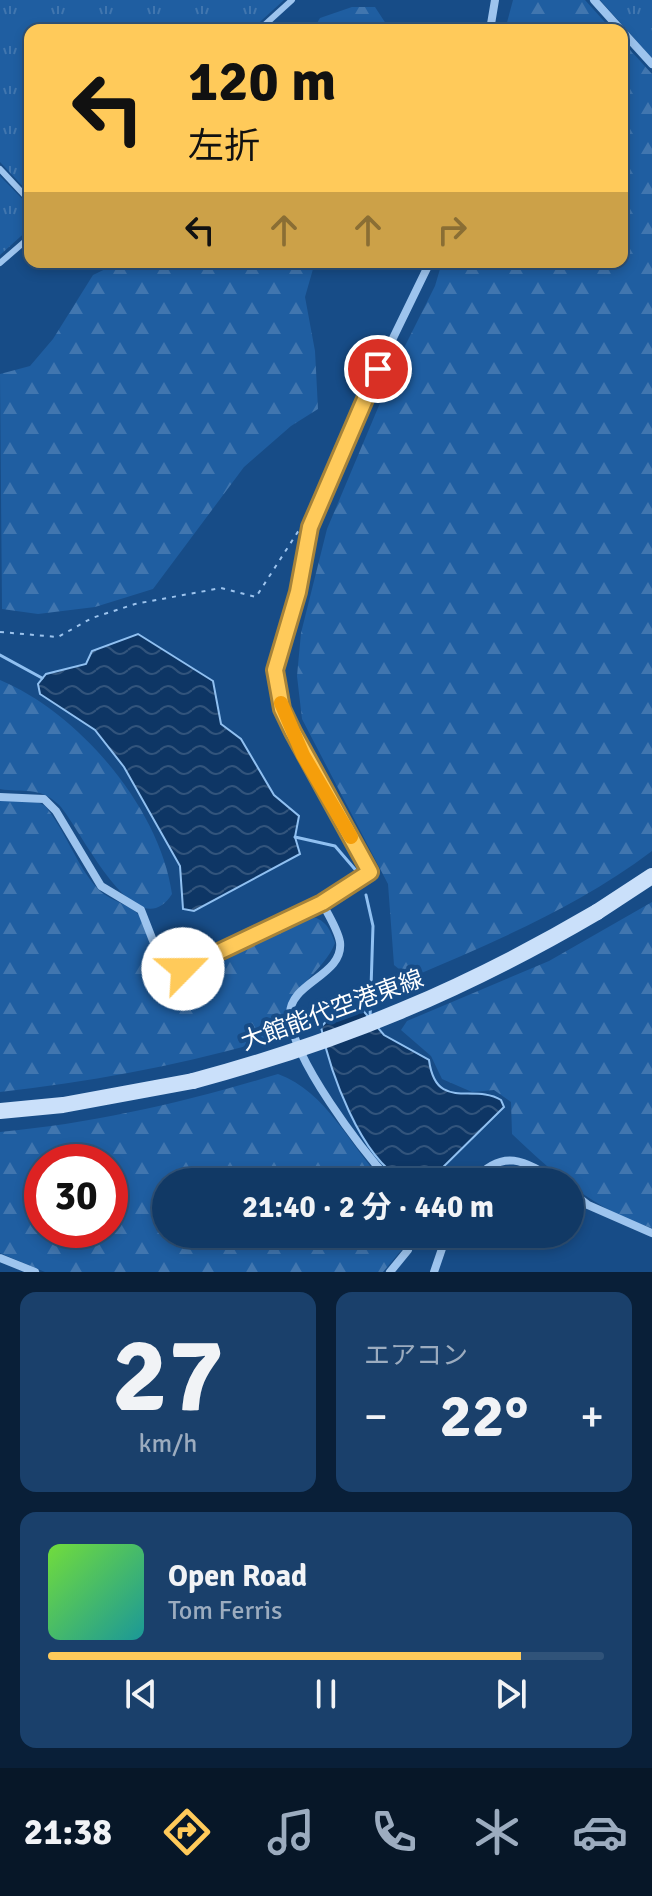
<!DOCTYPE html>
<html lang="ja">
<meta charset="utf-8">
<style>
body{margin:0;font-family:Signika,"Noto Sans JP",sans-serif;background:#1a406b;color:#f1f3f6;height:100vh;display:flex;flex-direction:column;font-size:30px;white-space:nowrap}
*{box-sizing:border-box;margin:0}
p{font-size:26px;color:#9cacbf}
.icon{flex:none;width:44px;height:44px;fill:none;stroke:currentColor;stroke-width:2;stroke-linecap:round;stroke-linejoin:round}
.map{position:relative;height:1272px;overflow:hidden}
.drawer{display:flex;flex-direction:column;gap:20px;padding:20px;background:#091f38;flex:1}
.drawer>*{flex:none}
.guide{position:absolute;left:24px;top:24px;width:604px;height:244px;border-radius:16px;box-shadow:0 4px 12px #0003,0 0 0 2px #305379;background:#ffca5a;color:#111;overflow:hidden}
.speed{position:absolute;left:24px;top:1144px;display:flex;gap:16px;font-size:40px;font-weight:700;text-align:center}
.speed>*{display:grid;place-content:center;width:104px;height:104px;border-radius:50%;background:#113965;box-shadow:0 4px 12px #0003,0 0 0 2px #305379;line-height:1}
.speed .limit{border:12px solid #d22;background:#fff;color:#111}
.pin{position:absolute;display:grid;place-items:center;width:68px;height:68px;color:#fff;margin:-34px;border:4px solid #fff;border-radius:50%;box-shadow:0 2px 8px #0007}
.me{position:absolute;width:88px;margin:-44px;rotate:67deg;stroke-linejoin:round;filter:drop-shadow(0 0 6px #0008)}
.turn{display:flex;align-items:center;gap:28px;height:168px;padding:0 32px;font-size:36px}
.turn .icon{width:104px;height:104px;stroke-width:2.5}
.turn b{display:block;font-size:56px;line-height:68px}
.lanes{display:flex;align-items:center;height:76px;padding:0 32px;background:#0003;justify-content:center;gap:40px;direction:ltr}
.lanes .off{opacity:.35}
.big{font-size:60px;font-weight:700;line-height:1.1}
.drawer .card{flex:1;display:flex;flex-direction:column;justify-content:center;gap:12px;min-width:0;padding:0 28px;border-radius:16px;background:#1a406b}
.drawer .dial{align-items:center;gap:0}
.dial b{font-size:104px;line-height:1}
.song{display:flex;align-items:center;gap:24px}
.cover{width:96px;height:96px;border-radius:12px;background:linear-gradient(135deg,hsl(100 70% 55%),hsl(180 70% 35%))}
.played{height:8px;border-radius:4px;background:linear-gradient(90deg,#ffca5a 85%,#305379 85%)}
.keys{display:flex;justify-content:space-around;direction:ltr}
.heat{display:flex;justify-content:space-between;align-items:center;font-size:44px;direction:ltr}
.drawer .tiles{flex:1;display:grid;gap:20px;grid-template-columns:1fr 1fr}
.card:last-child{grid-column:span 2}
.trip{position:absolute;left:152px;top:1168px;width:432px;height:80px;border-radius:40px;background:#113965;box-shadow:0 4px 12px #0003,0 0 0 2px #305379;font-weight:700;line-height:80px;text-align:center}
.menu{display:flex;height:128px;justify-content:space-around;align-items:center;background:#071728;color:#9cacbf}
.menu .icon{width:56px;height:56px}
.menu .current{color:#ffca5a}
.menu b{font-size:36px;color:#f1f3f6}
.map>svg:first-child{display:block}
</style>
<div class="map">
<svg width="652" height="1272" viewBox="0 0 652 1272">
<defs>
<pattern id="grass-tufts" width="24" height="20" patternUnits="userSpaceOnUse" patternTransform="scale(2)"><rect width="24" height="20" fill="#1f5ea1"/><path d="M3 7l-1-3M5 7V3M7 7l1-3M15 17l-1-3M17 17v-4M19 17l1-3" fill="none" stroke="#4176af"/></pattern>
<pattern id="forest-firs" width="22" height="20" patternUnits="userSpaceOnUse" patternTransform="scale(2)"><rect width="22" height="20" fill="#1f5ea1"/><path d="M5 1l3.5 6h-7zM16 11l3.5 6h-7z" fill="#4176af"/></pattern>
<pattern id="water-waves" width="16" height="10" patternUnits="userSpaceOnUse" patternTransform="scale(2)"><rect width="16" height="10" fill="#0e3665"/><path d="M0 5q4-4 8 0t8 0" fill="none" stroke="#32547c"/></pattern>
</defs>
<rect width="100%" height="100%" fill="#174c87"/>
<path fill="url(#grass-tufts)" d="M0,0H284L251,30H30V194L0,162Z
M600,0H652V58Z
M0,176L30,207V228L0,255Z"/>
<path fill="url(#forest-firs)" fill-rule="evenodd" d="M513,0H585L612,30H505Z
M352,7H375L390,30H313L320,18Z
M622,41L652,74V851C576,908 496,941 410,978L394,965L388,884L302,719L297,676L301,633L327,529L399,358L435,286L442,262H622Z
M120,262H315L305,297L315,351L318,409L291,426L244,467L153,589L95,607L38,614L2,609L0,374L30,366L53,339L93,275Z
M0,680C79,713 160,808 172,894C135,952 78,822 58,804C39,786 23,793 0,789Z
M0,800H34L45,806C66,831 76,865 98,889C110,902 133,904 143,920C160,946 145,966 185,973L309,916C325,919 330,928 335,943C323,975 276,996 288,1029L286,1035C191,1063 98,1081 0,1092Z
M652,902V1228C596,1211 553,1173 512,1134L511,1102L494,1090L472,1092L442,1079L431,1056L401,1030L407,1021L549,961Z
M278,1074C327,1092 349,1145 384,1182H166V1234H407L404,1247L383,1272H45L0,1253V1132C96,1123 186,1102 278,1074ZM42,1162H110V1230H42Z"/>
<path fill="url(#water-waves)" stroke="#90c0f1" stroke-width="2" d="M138,634L213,681L221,724L241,739L274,795L299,816L295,837L300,854L194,911L183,909L180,866L124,767L95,730L40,694L38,684L46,674L86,664L92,651Z
M360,1007L384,1035L429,1060C436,1112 473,1083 501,1100L504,1107L428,1182C420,1182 410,1184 403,1180C360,1157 330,1072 321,1027L333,1014Z"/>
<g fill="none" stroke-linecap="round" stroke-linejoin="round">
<path stroke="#90c0f1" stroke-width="3" d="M0,655L42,678
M295,837L335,846L359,874
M366,895L373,926L370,1019"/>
<path stroke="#9dc4ee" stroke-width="2" stroke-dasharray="4 6" stroke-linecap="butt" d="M0,632L58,637L92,618L135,604L221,588L256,597L299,530"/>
<path stroke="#9dc4ee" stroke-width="6" d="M259,30L292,0
M0,169L30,201
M0,263L30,237"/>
<path stroke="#9dc4ee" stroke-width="8" d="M594,0L621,30
M490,30L495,0
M622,31L652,64
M0,797L44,799L56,811L101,886L141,910L159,956L183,969L322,903L370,872L303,755L282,709L275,670L298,592L310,527L378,369L430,262
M322,903C328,914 338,930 340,942C344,976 289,982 290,1015C291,1058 362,1150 391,1182
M472,1182C503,1147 524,1160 558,1182
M570,1191L588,1205L652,1233
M0,1258L35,1272
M390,1272L408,1250L412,1234
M434,1272L447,1234"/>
<path stroke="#cae0fa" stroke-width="16" d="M597,912L652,876
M0,1111L63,1105L193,1081"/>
<path stroke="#cae0fa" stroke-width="16" d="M193,1081C342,1041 464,990 597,912"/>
</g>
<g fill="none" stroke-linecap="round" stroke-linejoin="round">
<g stroke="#a6833a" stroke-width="20">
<path id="route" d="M183,969L322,903L370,872L293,732L282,709L275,670L298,592L310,527L378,369"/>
</g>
<use href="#route" stroke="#ffca5a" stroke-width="14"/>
<path stroke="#f59e0b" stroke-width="14" d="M281,703L303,755L351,837"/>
</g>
<g text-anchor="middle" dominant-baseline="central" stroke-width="8" stroke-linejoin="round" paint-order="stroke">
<g font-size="24" fill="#fff" stroke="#174c87">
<text transform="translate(332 1010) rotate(-20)">大館能代空港東線</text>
</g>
</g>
</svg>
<div class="speed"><div class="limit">30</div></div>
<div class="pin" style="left:378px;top:369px;background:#d93025"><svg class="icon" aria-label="arrive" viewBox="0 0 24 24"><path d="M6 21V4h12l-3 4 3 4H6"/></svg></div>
<svg class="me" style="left:183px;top:969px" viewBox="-20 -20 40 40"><circle r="19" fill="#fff"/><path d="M0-13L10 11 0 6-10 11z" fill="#ffca5a"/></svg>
<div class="trip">21:40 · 2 分 · 440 m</div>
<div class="guide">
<div class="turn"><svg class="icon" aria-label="left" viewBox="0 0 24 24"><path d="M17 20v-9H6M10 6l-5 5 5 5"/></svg><div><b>120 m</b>左折</div></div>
<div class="lanes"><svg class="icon" aria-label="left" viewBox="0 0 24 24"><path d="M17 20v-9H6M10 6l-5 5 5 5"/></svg><svg class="icon off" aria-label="ahead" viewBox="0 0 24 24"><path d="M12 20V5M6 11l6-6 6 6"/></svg><svg class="icon off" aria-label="ahead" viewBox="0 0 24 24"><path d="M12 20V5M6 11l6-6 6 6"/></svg><svg class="icon off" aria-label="right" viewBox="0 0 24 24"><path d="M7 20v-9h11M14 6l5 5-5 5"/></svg></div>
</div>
</div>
<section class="drawer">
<div class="tiles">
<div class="card dial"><b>27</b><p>km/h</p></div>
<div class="card"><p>エアコン</p>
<div class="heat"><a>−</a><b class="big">22°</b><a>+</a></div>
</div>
<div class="card">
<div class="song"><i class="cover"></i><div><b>Open Road</b><p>Tom Ferris</p></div></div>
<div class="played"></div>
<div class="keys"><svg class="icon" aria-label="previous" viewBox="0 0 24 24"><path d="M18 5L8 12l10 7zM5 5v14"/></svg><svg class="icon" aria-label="pause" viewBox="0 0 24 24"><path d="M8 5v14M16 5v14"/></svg><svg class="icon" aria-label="next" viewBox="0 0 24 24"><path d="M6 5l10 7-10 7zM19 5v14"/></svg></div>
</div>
</div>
</section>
<nav class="menu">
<b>21:38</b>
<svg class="icon current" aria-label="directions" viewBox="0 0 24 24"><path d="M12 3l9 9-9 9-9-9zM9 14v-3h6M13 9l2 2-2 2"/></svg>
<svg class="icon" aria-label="music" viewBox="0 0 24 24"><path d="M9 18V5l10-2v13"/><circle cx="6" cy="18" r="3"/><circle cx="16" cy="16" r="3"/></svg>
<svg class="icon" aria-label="phone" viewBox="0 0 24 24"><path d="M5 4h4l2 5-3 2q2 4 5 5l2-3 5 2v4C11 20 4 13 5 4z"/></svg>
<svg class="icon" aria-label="climate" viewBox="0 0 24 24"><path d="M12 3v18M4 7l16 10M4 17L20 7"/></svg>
<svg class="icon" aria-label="car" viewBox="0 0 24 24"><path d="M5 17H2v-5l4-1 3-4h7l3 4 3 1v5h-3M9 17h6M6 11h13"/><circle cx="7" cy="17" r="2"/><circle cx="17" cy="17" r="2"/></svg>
</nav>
